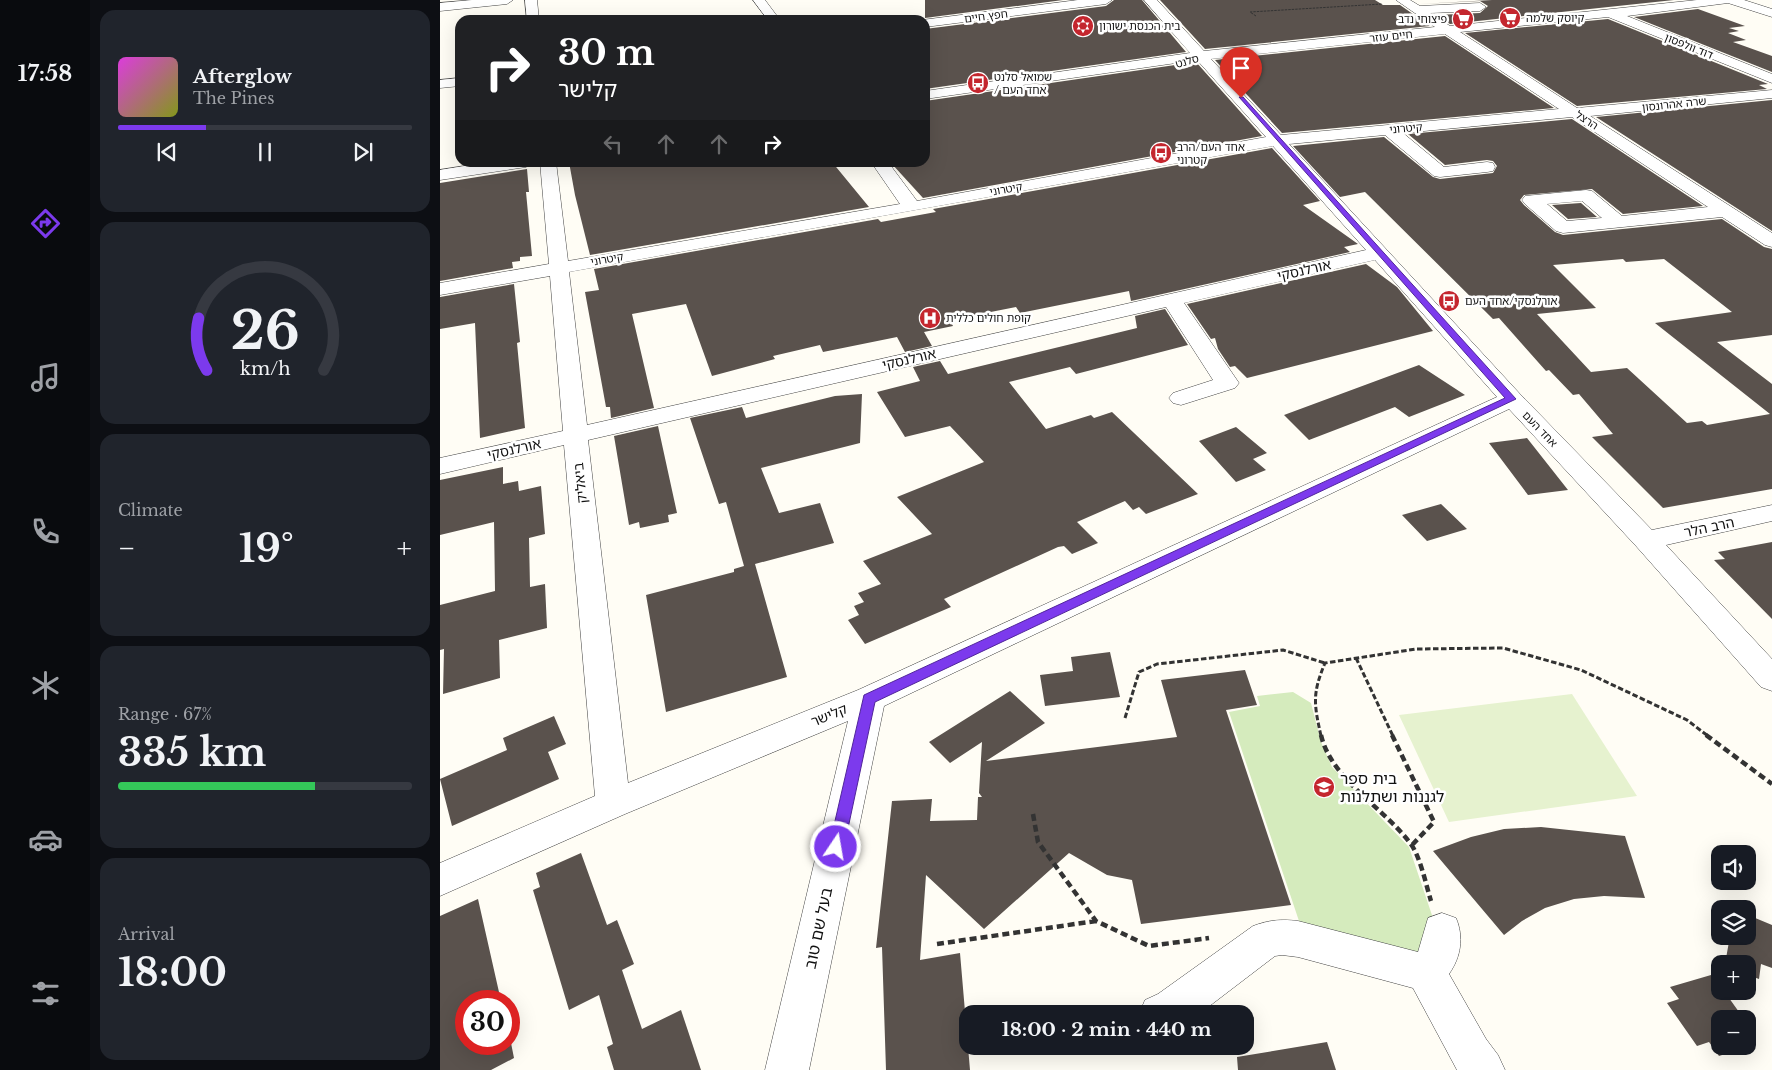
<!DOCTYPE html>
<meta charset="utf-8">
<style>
body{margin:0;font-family:"Libre Baskerville","Noto Sans Hebrew",serif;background:#20242c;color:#f1f3f6;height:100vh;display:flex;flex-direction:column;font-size:19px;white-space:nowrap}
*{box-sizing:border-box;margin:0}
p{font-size:16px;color:#9ea1a6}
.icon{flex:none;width:28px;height:28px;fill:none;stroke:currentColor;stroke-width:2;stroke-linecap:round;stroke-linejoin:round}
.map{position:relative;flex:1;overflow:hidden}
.panel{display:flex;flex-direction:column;gap:10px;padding:10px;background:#0d0f14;width:350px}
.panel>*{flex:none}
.hud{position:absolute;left:15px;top:15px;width:475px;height:152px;border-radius:15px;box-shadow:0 5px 20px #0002;background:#202124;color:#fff;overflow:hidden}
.tools{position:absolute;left:1271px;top:845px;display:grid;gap:10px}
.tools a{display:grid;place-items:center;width:45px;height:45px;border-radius:10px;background:#171b24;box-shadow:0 5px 20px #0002;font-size:25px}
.speed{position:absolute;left:15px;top:990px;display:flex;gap:10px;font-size:25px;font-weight:700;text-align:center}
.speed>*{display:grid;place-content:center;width:65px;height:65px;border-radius:50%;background:#171b24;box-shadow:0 5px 20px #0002;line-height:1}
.speed .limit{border:8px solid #d22;background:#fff;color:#111}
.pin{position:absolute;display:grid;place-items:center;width:42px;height:42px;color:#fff;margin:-51px -21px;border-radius:50% 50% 50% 0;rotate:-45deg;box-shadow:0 0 5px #0007}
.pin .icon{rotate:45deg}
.me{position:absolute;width:55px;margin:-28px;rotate:12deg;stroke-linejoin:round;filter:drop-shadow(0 0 4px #0008)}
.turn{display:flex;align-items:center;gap:18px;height:105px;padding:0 20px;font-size:22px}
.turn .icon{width:65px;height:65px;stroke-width:2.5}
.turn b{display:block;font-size:35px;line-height:42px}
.lanes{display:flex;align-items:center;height:48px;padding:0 20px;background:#0003;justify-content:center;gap:25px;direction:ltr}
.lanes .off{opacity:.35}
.big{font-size:38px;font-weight:700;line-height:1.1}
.panel .tile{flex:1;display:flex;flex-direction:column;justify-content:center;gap:8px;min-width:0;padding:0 18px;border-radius:15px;background:#20242c}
.panel .dial{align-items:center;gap:0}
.dial svg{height:130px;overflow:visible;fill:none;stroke:#363941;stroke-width:7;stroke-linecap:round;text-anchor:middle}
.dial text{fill:#f1f3f6;stroke:none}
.song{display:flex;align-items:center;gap:15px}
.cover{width:60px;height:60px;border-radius:8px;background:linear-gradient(135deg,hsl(300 70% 55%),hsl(70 70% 35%))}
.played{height:5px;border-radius:2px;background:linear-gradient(90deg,#7c3aed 30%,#363941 30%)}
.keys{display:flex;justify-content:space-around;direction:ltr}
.heat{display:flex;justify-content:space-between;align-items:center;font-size:28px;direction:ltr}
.charge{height:8px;border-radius:4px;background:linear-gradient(90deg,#34c759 67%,#363941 0)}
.trip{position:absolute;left:519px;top:1005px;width:295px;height:50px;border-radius:15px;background:#171b24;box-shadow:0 5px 20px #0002;font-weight:700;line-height:50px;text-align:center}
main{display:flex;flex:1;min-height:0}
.tabs{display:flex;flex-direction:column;width:90px;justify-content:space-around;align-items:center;background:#090b0e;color:#9ea1a6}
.tabs .icon{width:35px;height:35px}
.tabs .active{color:#7c3aed}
.tabs b{font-size:22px;color:#f1f3f6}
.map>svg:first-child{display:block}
</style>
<main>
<nav class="tabs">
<b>17:58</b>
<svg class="icon active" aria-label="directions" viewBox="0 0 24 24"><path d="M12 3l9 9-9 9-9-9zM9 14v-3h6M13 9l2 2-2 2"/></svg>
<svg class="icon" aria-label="music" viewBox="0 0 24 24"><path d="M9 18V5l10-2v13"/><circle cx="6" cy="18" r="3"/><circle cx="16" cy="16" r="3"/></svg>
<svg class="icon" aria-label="phone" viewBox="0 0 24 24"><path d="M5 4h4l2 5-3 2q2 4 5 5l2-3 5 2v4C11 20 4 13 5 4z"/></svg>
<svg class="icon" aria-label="climate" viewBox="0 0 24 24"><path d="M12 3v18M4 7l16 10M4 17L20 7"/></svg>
<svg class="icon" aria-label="car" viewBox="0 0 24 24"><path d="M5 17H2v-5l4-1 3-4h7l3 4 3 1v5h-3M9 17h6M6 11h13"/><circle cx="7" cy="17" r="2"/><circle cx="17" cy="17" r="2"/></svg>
<svg class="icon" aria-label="filters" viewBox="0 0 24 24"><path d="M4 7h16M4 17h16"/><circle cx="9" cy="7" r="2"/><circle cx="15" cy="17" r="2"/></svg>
</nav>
<section class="panel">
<div class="tile">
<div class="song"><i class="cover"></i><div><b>Afterglow</b><p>The Pines</p></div></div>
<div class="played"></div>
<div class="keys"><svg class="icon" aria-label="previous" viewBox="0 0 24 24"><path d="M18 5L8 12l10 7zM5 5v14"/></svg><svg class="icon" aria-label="pause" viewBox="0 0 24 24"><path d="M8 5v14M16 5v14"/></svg><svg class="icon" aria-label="next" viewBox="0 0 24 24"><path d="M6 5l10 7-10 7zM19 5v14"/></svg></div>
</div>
<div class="tile dial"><svg viewBox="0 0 100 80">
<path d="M14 69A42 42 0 1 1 86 69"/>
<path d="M14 69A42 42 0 0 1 9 37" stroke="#7c3aed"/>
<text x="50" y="56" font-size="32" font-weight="700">26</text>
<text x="50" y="72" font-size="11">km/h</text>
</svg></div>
<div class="tile"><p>Climate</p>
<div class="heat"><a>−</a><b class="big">19°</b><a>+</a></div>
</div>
<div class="tile"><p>Range · 67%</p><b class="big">335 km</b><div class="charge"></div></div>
<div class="tile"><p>Arrival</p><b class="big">18:00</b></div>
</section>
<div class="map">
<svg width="1332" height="1070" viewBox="0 0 1332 1070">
<rect width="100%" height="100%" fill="#fffdf5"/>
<path fill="#d5ebbd" d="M853,692L871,703L881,742L892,767L969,847L997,930L981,965L862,930L789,712L820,706L817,696Z"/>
<path fill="#e6f2cf" d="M1132,694L1197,796L1009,822L959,715Z"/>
<path fill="#5a524d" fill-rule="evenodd" d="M485,0H623L485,18Z
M674,0H702L746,52L485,89V29L666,6Z
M720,0H935L943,5H960L990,26L765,49Z
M1052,0H1234L1010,24L996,15L1040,13L1048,6L1040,1L980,4Z
M1258,9L1305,26L1289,28L1299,31L1288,33L1306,40L1293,42L1332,56V72L1194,17Z
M1168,19L1328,84L1319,85L1327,89L1137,106L1025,33Z
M1005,36L1114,108L842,133L775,60Z
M756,62L822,136L483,198L452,164L485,162V101Z
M1332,100V231L1156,117Z
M1132,119L1263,206L1183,214L1152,189L1084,195L1080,200L1084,205L1115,232L1123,235L1282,219L1324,247L1332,249V335L1277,342L1332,384V489L1223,508L1152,437L1173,434L1139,394L1133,395L1109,370L1106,371L1059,318L1053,319L925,192L900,197L853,146L944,137L993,177L1000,179L1053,173L1057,166L1053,161L1047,160L1005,165L968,134ZM1183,259L1186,262L1224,259L1292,312L1215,323L1330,414L1267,425L1262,421L1247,423L1187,368L1151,372L1097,314L1156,308L1113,265Z
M832,148L880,201L863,205L918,244L904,247L910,252L691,301L689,291L580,313L576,307L510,320L513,326L484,332L492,346L465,352L457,337L383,352L380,345L333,356L335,359L272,376L246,304L192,314L214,408L171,418L170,407H166L145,292L159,290L154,269L438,219L441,222L496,212L493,209Z
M129,162H392L429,207L150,255L135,195Z
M87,169L89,192H86L92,256L80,257V261L72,262L73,268L0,281V183Z
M1141,203L1157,217L1128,219L1112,205Z
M926,264L957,287L993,331L807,378L795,366L790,367L778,349L775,338L771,339L747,304Z
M74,284L80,342L77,343L85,428L40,438L35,323L0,329V297Z
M725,309L748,345L636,374L630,367L569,382L606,429L651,415L654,418L672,412L758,494L706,514L699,507L693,510L685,501L637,522L658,543L632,554L624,546L618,547L504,599L511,607L425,644L408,620L419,615L414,606L424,602L418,593L441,584L423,561L492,534L457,497L544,462L510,426L465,437L437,392L480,381L473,367L500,361L508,374L697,328L695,316Z
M979,365L1025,395L969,417L955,407L869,440L844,415Z
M422,394L420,443L321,468L339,513L380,503L394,543L315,564L347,677L226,712L206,595L294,572V569L304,566L286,502L279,504L250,418L302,407L306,418L395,396Z
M218,426L237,513L228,515L229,522L200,528L199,522L189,525L174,436Z
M796,427L827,453L813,459L826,470L796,482L759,441Z
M1087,438L1128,490L1088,495L1049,443Z
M63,467V484L78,481L79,491L101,486L105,534L89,538L90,587L105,584L107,628L59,640L60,678L3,694L4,649L0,650V605L55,591L54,522L0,535V480Z
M1001,504L1027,529L987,541L962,515Z
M1332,542V619L1274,560L1285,559L1278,552Z
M670,652L680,697L605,706L600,675L633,671L631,657Z
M805,670L817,705L786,710L851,905L701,924L692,880L667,875L629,853L544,929L486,875L480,960L520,953L530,1070H446L442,947L436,948L452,801L492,799L490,821L537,820L538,797H542L539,793L542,742L510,763L489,742L570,691L605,723L546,761L737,737L721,680Z
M114,716L126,744L108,752L119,779L12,826L0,779L67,750L63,738Z
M1101,827L1185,836L1205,898L1164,896L1134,899L1105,908L1082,921L1064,935L993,851L1031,837L1064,829Z
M141,853L167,925L177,920L194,964L182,970L202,1029L241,1010L261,1070H174L167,1047L173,1044L159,995L129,1010L93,890L100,887L96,873Z
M38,899L61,1001H26V1044H69V1033L74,1058L51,1070H0V916Z
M1308,915L1332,925V968L1321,964L1319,979L1308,975V964H1285L1290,936H1308Z
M1271,975L1280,986V991H1284L1304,1019H1280V1046H1308V1044L1310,1046L1279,1056L1269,1042L1257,1046L1227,1003L1239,999L1230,987Z
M887,1042L896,1070H798L797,1057Z"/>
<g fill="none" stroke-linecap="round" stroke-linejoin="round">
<g stroke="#444" stroke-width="1">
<path id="minor" d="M32,0H73L67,4L0,11V3Z
M85,0H97L99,20H87Z
M313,0H325L340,20H328Z
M638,0H672L666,4L485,27V20H482Z
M704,0H717L764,51L995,27L956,0H970L980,6L1040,3L1046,7L1040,11L990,13L1010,26L1257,0H1304L1332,9V17L1288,3L1187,16L1332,74V83L1168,17L1020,32L1137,108L1332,90V98L1150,116L1332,233V247L1325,245L1282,217L1123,233L1116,231L1085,204L1082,200L1085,196L1146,190L1152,191L1182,216L1268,207L1132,117L963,133L1004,167L1047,162L1053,163L1055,167L1053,171L1047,172L1000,177L994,176L945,135L849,144L1080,394L1212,530L1332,505V521L1226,545L1332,659V691L1321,687L1196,546L1069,409L444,706L369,1070H325L408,721L185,814L0,896V863L155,796L124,445L0,474V458L123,431L110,276L0,295V283L109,264L100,162H116L128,261L460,204L431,162H448L477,201L826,137L757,60L485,99V91L750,53ZM1005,34L1119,109L841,135L771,59ZM833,146L926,250L147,425L129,272ZM1142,201L1162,218L1127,221L1107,204ZM935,260L1057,397L418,690L188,783L148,440L726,307L773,380L733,393L729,398L733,403L741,405L795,388L799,383L744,303Z
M20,78V86L0,88V80Z
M49,162H94L86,167L0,180V170Z
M1002,913L1016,918C1024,937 1021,957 1009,974L1046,1039L1058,1055L1065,1070H1017L973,988L858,957L842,955L835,956L759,1014H699L705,1000L718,994L813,926C829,920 841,919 858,921L978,952L988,918Z"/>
</g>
<path stroke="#333" stroke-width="1" stroke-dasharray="2.5 1" stroke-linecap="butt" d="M816,16L810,12L942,4"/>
<path stroke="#333" stroke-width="3" stroke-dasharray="5.5 2.5" stroke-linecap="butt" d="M916,658L953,736
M685,718L699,672L717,664L843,650L885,663
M881,736C874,704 872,694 885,663L976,649L1063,648L1141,670L1247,720L1268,736"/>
<path stroke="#333" stroke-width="4.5" stroke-dasharray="7 4" stroke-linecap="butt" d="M881,735C891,779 943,807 970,843C980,855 986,885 991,901
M952,735L994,822L972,845
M1266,735L1332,784
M593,814L598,842L656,921L709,946L769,938
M497,944L656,921"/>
<use href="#minor" fill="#fff" fill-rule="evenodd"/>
</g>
<path fill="#7c3aed" stroke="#51269a" d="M799,97H803L1076,399L435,702L404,847L402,852L396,854L391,852L389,847L424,695L1065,398Z"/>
<defs>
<g id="supermarket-disc" transform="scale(1.125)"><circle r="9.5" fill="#c4262e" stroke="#fff"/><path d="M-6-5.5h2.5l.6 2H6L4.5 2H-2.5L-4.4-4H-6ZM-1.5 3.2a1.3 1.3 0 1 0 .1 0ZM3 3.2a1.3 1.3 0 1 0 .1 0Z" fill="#fff"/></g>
<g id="synagogue-disc" transform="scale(1.125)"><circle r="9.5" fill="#c4262e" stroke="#fff"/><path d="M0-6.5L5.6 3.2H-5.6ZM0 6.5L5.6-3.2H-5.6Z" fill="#fff"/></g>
<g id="bus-disc" transform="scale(1.125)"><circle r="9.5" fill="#c4262e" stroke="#fff"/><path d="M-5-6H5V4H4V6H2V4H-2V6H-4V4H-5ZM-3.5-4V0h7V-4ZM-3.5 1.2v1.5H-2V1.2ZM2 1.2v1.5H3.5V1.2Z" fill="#fff"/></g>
<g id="hospital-disc" transform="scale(1.125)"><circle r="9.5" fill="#c4262e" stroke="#fff"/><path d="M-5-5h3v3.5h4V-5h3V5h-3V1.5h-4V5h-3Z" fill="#fff"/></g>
<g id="school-disc" transform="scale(1.125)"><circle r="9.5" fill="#c4262e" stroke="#fff"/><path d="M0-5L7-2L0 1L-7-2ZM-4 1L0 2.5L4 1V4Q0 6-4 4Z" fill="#fff"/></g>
</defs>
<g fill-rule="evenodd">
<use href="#supermarket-disc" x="1070" y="18"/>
<use href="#supermarket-disc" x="1023" y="19"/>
<use href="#synagogue-disc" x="643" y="26"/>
<use href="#bus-disc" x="538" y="83"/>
<use href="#bus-disc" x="721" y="153"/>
<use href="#bus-disc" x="1009" y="301"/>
<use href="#hospital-disc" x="490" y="318"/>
<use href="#school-disc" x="884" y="787"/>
</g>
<g text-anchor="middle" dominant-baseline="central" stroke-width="5" stroke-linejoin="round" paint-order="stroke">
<g font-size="11" fill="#111" stroke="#fff">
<text transform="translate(546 16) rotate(-7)">חפץ חיים</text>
<text transform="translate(951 36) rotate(-6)">חיים עוזר</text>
<text transform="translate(1249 46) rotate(22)">דוד וולפסון</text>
<text transform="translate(747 61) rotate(-16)">סלנט</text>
<text transform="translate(1234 104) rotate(-6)">שרה אהרונסון</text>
<text transform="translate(1147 120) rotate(33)">הרצל</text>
<text transform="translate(966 128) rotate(-5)">קיטרוני</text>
<text transform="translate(566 189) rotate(-10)">קיטרוני</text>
<text transform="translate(167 259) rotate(-10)">קיטרוני</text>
<text transform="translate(1100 429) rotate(46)">אחד העם</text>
</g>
<g font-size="11" fill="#111" stroke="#fff" text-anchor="start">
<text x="1086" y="18">קיוסק שלמה</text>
<text x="1007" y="19" text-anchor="end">פיצוחי נדב</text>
<text x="659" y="26">בית הכנסת ישורון</text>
<text x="554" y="77">שמואל סלנט<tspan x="554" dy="13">/ אחד העם</tspan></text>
<text x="737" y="147">אחד העם/הרב<tspan x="737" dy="13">קטרוני</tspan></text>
<text x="1025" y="301">אורלנסקי/אחד העם</text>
<text x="506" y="318">קופת חולים כללית</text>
</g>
<g font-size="14" fill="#111" stroke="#fff">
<text transform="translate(864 270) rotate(-13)">אורלנסקי</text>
<text transform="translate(469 359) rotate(-13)">אורלנסקי</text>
<text transform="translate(74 449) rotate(-13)">אורלנסקי</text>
<text transform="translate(140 483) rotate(-96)">ביאליק</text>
<text transform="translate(1269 527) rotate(-12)">הרב הלר</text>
<text transform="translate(389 715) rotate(-22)">קלישר</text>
</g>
<g font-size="16" fill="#111" stroke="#fff" text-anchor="start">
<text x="900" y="778">בית ספר<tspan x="900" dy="18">לגננות ושתלנות</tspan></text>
</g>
<g font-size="16" fill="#111" stroke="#fff">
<text transform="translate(378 928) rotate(-78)">בעל שם טוב</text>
</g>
</g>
</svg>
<div class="tools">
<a><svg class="icon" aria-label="sound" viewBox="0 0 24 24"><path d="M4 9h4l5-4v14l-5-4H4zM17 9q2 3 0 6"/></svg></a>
<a><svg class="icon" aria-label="layers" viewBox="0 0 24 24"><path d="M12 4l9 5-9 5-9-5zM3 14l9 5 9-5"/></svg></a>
<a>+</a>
<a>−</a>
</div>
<div class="speed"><div class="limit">30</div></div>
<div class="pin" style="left:801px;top:98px;background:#d93025"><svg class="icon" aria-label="arrive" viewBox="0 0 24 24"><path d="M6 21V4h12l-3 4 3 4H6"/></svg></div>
<svg class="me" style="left:396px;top:847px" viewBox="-20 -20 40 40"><circle r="17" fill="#7c3aed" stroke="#fff" stroke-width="3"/><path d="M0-11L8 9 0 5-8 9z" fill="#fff"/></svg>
<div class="trip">18:00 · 2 min · 440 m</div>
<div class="hud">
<div class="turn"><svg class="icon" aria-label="right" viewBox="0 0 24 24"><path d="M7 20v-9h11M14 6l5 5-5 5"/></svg><div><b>30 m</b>קלישר</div></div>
<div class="lanes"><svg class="icon off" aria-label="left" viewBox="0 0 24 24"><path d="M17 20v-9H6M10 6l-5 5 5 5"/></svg><svg class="icon off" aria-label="ahead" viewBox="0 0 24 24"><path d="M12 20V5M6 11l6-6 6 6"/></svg><svg class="icon off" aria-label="ahead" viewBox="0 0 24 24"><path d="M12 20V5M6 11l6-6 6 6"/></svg><svg class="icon" aria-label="right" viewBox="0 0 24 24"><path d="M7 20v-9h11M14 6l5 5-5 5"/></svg></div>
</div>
</div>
</main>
